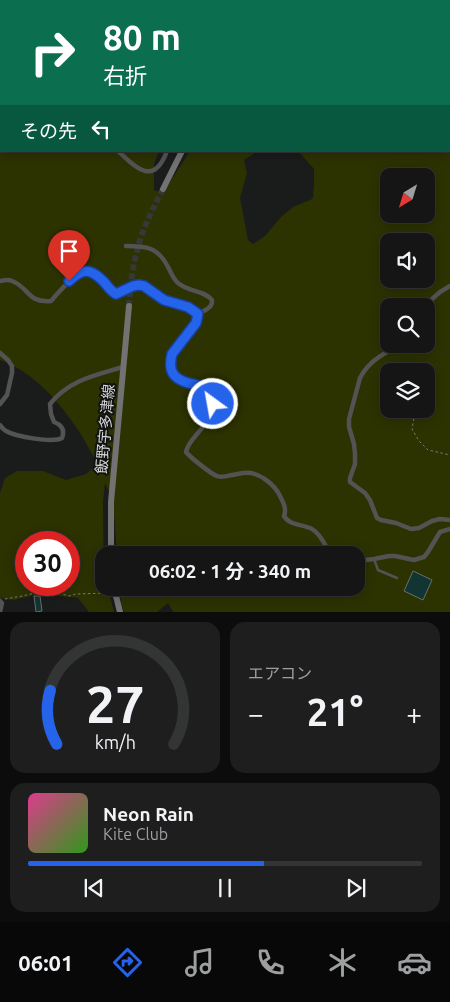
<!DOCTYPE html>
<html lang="ja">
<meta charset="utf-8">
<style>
body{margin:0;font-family:Ubuntu,"Noto Sans JP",sans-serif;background:#1d1e1d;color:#f1f3f6;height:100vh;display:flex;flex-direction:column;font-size:19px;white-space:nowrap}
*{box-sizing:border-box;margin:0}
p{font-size:16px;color:#9d9fa0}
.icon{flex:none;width:28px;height:28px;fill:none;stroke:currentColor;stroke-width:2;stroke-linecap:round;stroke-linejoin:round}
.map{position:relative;height:612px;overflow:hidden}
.panel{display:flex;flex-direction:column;gap:10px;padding:10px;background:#0b0c0b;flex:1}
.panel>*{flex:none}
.hud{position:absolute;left:0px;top:0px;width:450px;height:152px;box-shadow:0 2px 12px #0003,0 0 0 1px #333434;background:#0b6e4f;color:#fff;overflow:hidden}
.needle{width:32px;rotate:218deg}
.fabs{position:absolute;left:380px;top:168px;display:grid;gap:10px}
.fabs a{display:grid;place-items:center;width:55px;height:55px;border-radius:10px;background:#141514;box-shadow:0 2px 12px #0003,0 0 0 1px #333434;font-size:25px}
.speed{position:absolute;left:15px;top:531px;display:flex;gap:10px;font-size:25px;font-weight:700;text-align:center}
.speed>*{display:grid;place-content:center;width:65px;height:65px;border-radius:50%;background:#141514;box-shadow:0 2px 12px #0003,0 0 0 1px #333434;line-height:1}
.speed .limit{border:8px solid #d22;background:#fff;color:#111}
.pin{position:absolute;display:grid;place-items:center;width:42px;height:42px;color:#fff;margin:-51px -21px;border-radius:50% 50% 50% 0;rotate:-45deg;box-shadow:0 0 5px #0007}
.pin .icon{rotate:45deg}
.me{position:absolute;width:55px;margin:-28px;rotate:328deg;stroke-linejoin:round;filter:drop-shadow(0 0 4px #0008)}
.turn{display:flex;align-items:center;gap:18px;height:105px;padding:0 20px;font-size:22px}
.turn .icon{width:65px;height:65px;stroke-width:2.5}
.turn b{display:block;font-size:35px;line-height:42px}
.then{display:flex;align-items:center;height:48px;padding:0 20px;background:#0003;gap:10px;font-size:19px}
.big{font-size:38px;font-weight:700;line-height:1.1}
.panel .widget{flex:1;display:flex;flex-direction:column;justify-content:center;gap:8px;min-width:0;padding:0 18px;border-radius:15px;background:#1d1e1d}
.panel .dial{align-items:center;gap:0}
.dial svg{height:130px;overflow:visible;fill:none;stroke:#333434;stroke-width:7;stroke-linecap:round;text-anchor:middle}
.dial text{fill:#f1f3f6;stroke:none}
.song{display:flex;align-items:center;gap:15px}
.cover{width:60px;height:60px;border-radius:8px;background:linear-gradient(135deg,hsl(330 70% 55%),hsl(110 70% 35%))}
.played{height:5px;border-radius:2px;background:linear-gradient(90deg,#2563eb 60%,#333434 60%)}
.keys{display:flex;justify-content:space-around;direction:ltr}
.heat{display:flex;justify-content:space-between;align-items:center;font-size:28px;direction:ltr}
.panel .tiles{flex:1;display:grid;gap:10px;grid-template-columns:1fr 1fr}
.widget:last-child{grid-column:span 2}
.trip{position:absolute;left:95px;top:546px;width:270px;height:50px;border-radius:15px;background:#141514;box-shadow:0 2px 12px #0003,0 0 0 1px #333434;font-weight:700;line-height:50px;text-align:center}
.menu{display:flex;height:80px;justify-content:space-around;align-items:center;background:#080808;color:#9d9fa0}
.menu .icon{width:35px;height:35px}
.menu .active{color:#2563eb}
.menu b{font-size:22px;color:#f1f3f6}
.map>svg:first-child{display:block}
</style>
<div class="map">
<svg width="450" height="612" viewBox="0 0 450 612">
<rect width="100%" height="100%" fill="#1a1c1b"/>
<path fill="#2c3200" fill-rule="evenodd" d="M395,0H450V612H173L168,603L157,612H124L121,603L120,588H356V555H117L113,500L105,483L103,502L104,588H108L114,612H89L78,598L40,594L14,600L0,598V493L5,478L17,471H43L66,480L86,474L97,464C79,425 42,374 0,360V145H1V151H159L154,164V190L163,193L190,151H258L244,160L247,173L240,198L248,240L253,244L265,236L281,217L293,207L310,200L313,198L314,185V169L298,151H449V1H396ZM389,176H426V214H389ZM389,241H426V279H389ZM389,306H426V344H389ZM389,371H426V409H389ZM26,542H69V585H26Z"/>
<path fill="#113532" stroke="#6a6d6d" d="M413,571L432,580L423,600L404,591Z
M34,596H40L42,611L36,612Z"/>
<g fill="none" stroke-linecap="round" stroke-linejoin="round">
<path stroke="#363837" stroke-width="6" stroke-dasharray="6 3" stroke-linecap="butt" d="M129,306C130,288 132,269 137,251C142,229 153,209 163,189"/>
<path stroke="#797a79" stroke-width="1" stroke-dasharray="2.5 2.5" stroke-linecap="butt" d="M426,396L428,406
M417,409L414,418L412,429L419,441L428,450L450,455
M5,599L22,596L48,590L69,596L76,594L109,593"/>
<path stroke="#525352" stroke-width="2.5" d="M374,559L378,570L397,578"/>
<path stroke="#525352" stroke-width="4.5" d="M122,0V1
M165,0L167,1
M177,1L179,0
M0,125H1
M0,130H1
M118,151C137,169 154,186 167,151
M126,246C146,246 158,247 168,267C171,272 173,279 178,283C190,293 202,289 212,300C213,308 204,311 197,314C197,317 197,320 196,322C188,338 169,346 171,366C171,372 172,376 178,379C185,383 196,386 205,386C207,388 209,389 211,391C217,400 207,421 202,428C196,436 188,442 186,452C190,457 211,474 217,476C222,478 227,476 232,475C238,474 245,472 251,473C262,475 274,485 279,494C283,502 287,508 284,516C290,526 303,524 312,529C321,535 326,546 330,555
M0,281C4,280 9,279 12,281C30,288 27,303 51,301C57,294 63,287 70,281C82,270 89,267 102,280C106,284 109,292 115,293C122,295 132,285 140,285C148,285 156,295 163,299C171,303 180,303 188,307C191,309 195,312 197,314
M426,315L432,299L440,292L450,286
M405,344C387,351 369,360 360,378L349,419V427L354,444L355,454V464L350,478V482L365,493L370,500L377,518L381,520L396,523L411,529L419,528L432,521L440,519L450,520
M0,353L8,360L12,366V373L7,395L0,404
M0,425C2,428 3,429 6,431C16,437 53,443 62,438C65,430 62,425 54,422L51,414L50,404C69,380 96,375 123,367
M356,561L374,559L389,556H395L414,560L424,557L428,552L440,532L450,529
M0,601L2,603L0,612"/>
<path stroke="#717271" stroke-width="6" d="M313,1L314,0
M163,189L182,151
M111,555V502L129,306
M114,588L120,612"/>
</g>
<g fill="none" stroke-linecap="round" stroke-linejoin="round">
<g stroke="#184099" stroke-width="12">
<path id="route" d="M69,281C81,270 88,267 101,279C107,284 109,290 116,294L133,286L139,285L144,286L164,300L188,307L198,314L196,323L172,354C168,370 172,378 188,383C193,384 199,386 205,386C212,392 213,395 213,404"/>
</g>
<use href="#route" stroke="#2563eb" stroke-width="9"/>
</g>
<g text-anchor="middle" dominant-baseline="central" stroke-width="4" stroke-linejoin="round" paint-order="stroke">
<g font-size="15" fill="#d5d6d5" stroke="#111312">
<text transform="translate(105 429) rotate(-85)">飯野宇多津線</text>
</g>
</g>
</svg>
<div class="fabs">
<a><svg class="needle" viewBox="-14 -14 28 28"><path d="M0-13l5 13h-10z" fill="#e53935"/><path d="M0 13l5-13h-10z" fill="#9d9fa0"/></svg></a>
<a><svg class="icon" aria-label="sound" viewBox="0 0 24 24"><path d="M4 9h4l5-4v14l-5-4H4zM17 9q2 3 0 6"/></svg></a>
<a><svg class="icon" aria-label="search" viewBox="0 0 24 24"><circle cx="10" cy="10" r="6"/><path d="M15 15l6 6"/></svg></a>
<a><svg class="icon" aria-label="layers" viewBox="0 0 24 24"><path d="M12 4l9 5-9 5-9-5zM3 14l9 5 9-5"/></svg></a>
</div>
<div class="speed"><div class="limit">30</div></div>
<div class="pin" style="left:69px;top:281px;background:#d93025"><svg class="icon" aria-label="arrive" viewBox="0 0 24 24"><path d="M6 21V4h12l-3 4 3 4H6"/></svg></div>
<svg class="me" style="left:213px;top:404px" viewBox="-20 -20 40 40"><circle r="17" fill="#2563eb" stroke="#fff" stroke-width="3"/><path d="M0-11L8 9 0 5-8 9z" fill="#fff"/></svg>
<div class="trip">06:02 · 1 分 · 340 m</div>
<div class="hud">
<div class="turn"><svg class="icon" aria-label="right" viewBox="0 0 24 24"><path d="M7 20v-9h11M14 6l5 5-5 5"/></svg><div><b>80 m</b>右折</div></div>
<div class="then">その先<svg class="icon" aria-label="left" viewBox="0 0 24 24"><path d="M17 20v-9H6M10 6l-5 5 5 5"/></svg></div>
</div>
</div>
<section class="panel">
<div class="tiles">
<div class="widget dial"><svg viewBox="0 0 100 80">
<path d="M14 69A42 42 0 1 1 86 69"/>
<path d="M14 69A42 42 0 0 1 10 36" stroke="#2563eb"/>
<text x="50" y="56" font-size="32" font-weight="700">27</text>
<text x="50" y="72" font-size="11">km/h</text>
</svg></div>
<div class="widget"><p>エアコン</p>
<div class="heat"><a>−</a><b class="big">21°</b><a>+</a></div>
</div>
<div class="widget">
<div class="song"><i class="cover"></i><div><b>Neon Rain</b><p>Kite Club</p></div></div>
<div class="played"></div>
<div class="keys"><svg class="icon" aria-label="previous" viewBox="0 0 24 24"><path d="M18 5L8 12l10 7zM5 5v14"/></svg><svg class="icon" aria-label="pause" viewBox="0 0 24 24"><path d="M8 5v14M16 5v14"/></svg><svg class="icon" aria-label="next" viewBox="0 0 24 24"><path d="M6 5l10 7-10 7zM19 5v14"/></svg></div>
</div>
</div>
</section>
<nav class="menu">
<b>06:01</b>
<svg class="icon active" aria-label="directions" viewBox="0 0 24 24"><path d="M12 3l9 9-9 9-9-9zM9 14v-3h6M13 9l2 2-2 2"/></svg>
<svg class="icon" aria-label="music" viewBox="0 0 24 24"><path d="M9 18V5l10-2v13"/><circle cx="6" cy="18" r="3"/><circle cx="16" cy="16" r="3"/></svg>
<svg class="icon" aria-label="phone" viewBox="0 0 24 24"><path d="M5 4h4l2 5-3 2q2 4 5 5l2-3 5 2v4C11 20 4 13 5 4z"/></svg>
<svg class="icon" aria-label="climate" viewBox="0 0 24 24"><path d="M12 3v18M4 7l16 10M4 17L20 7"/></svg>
<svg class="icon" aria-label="car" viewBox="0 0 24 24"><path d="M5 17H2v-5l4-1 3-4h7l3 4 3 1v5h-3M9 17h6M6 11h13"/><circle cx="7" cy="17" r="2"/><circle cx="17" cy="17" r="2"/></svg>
</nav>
